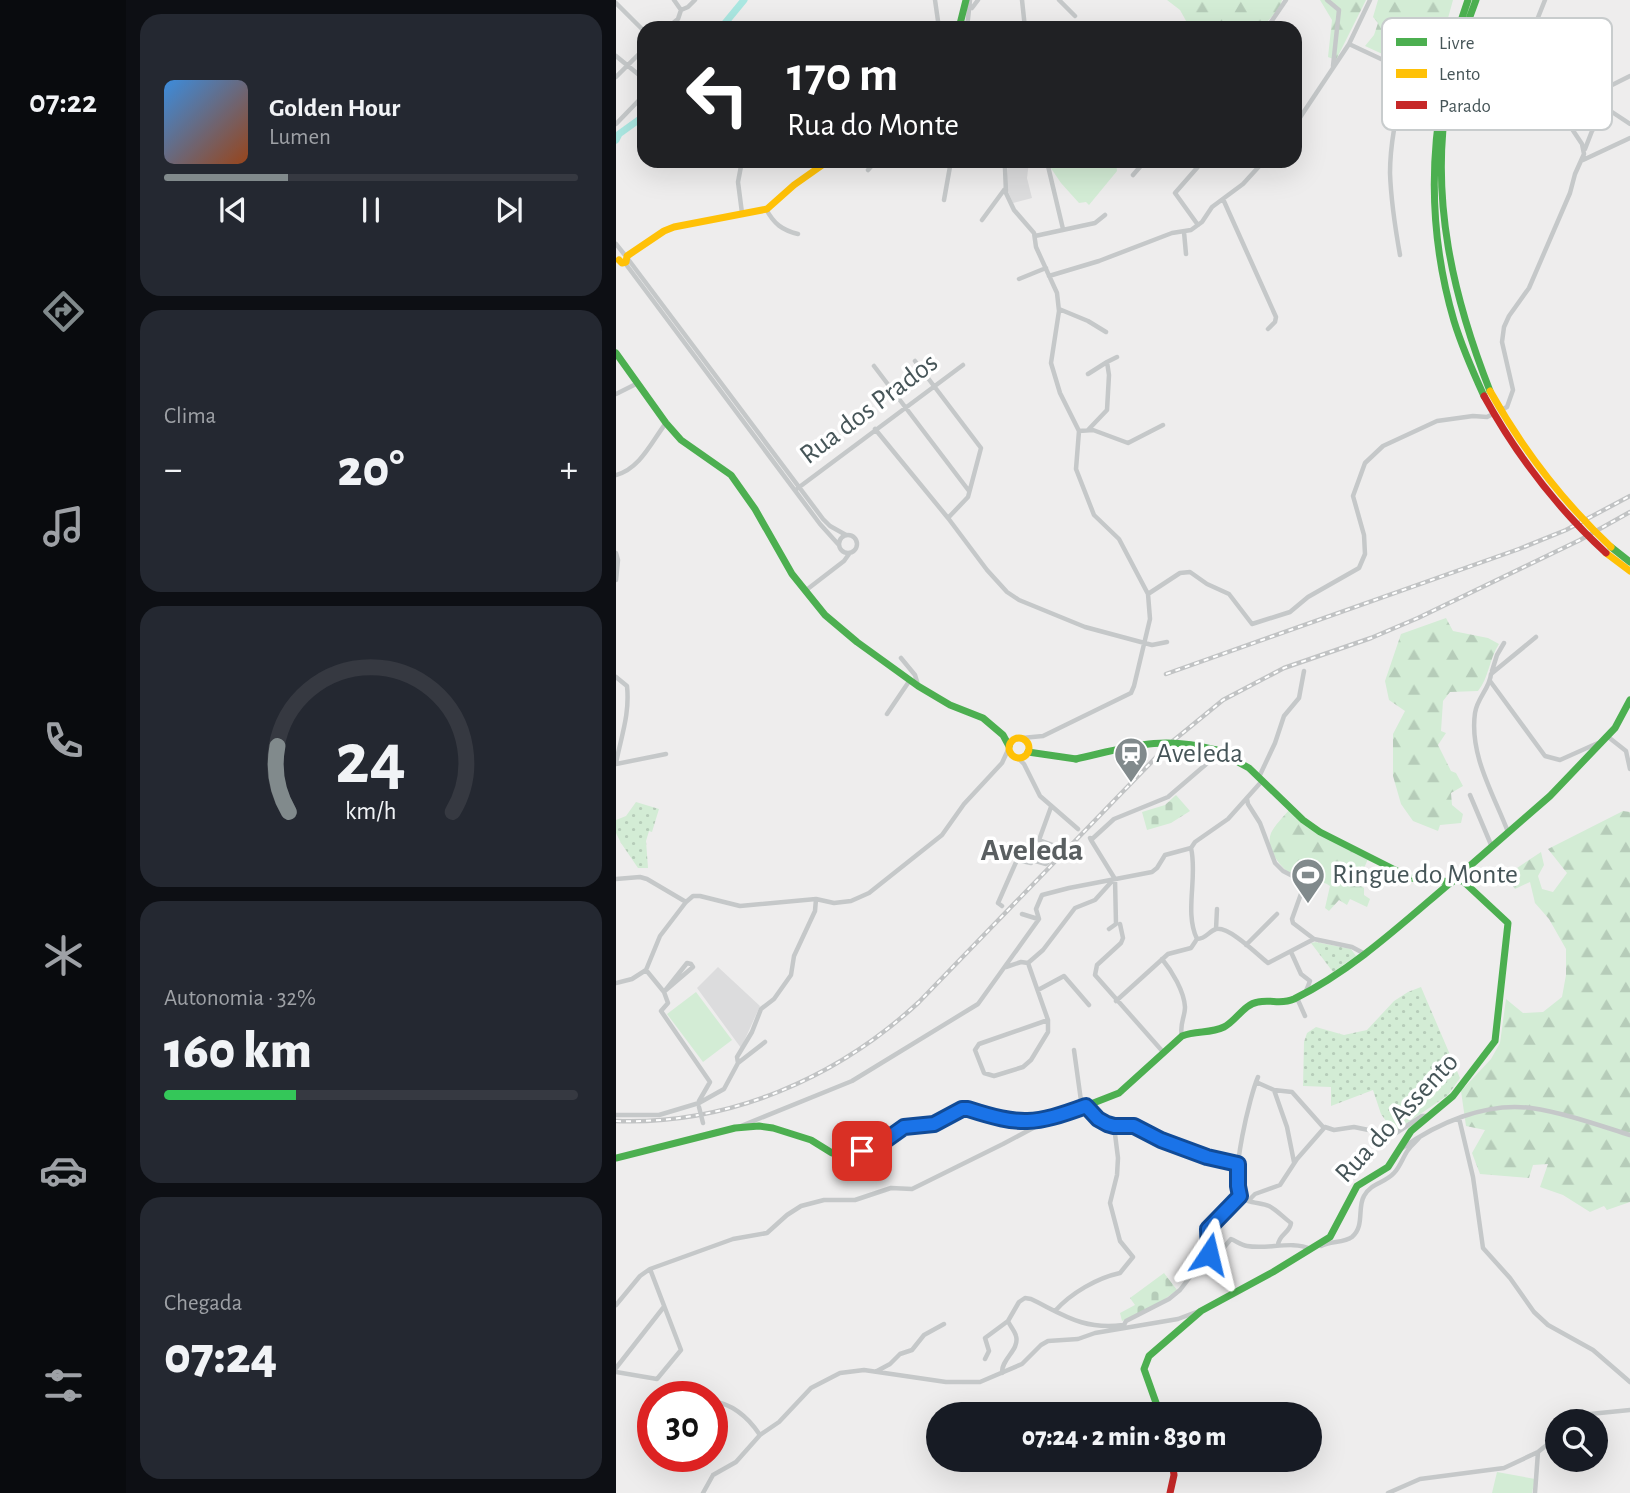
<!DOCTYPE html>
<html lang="pt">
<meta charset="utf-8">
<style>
body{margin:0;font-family:"Alegreya Sans",sans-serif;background:#242831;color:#f1f3f6;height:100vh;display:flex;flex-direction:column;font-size:26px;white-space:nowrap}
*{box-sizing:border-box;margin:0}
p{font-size:23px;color:#9ea1a6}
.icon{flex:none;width:38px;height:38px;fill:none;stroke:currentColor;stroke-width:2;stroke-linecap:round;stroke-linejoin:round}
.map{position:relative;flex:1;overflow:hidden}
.sheet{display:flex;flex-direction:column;gap:14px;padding:14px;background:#0d0f14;width:490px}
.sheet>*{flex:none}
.hud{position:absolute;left:21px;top:21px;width:665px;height:147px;border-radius:21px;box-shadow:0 7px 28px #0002;background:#202124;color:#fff;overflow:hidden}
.controls{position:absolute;left:929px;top:1409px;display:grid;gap:14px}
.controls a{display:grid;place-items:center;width:63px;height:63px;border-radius:50%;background:#171b24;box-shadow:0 7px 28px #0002;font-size:35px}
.speed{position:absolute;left:21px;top:1381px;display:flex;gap:14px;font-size:35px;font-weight:700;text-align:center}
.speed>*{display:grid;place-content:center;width:91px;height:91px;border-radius:50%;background:#171b24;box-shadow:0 7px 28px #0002;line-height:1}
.speed .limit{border:10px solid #d22;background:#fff;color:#111}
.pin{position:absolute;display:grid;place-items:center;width:60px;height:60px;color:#fff;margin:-30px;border-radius:14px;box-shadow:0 4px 10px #0006}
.me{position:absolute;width:77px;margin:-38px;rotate:10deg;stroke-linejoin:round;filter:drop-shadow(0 0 5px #0008)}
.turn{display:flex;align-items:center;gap:24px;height:147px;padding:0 35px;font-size:32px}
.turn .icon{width:91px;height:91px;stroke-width:2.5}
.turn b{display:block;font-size:49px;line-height:60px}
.big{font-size:52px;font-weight:800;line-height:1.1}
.sheet .tile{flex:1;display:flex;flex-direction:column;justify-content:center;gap:10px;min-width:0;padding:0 24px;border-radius:21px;background:#242831}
.sheet .dial{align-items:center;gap:0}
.dial svg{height:182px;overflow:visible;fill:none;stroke:#363941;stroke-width:7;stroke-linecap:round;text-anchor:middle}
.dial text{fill:#f1f3f6;stroke:none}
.song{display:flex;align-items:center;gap:21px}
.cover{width:84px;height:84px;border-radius:10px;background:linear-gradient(135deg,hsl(210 70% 55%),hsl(20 70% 35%))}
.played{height:7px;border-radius:4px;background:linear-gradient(90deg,#818a8c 30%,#363941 30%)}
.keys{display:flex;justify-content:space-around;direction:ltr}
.heat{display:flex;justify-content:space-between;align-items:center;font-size:38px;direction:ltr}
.charge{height:10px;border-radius:5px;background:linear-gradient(90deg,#34c759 32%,#363941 0)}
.trip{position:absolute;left:310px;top:1402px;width:396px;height:70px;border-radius:35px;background:#171b24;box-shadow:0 7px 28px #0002;font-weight:800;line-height:70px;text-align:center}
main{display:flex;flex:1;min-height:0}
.tabs{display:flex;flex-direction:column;width:126px;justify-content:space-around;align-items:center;background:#090b0e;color:#9ea1a6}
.tabs .icon{width:49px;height:49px}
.tabs .selected{color:#818a8c}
.tabs b{font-size:32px;color:#f1f3f6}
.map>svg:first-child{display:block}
</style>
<main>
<nav class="tabs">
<b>07:22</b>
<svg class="icon selected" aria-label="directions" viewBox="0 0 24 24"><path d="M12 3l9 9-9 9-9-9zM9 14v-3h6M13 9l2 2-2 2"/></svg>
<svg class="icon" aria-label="music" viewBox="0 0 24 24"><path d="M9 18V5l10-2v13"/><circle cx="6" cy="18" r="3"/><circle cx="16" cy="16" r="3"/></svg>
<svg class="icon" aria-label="phone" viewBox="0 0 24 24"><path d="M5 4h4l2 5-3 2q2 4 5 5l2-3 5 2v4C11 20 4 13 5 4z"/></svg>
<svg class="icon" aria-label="climate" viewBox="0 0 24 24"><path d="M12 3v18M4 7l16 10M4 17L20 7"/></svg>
<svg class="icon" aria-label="car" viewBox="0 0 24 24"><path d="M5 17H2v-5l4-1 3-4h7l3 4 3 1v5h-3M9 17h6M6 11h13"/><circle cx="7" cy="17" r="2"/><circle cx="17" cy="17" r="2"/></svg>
<svg class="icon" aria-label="filters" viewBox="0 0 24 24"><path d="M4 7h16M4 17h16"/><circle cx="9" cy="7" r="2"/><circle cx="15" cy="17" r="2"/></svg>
</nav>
<section class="sheet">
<div class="tile">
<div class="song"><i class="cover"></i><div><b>Golden Hour</b><p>Lumen</p></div></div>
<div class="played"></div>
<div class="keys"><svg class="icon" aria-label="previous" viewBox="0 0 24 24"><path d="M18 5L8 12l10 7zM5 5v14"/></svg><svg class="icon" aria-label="pause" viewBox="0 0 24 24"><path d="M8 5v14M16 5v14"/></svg><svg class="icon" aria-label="next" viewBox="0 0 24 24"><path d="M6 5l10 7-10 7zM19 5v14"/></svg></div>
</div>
<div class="tile"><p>Clima</p>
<div class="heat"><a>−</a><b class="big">20°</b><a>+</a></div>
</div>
<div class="tile dial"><svg viewBox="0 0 100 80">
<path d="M14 69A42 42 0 1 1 86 69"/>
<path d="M14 69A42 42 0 0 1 9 40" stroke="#818a8c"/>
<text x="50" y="56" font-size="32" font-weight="700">24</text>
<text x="50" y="72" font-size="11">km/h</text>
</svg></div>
<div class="tile"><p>Autonomia · 32%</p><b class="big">160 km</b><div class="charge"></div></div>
<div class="tile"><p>Chegada</p><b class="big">07:24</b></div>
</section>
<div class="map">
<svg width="1014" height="1493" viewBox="0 0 1014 1493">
<defs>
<pattern id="grass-dots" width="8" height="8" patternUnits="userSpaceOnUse" patternTransform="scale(1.75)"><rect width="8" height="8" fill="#d3ecd5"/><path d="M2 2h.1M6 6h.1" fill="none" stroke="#b6ccb9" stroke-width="1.8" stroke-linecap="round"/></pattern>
<pattern id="forest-firs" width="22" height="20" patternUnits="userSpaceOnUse" patternTransform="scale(1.75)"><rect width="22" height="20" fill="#d3ecd5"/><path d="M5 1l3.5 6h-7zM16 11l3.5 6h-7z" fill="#b6ccb9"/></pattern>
<pattern id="cemetery-stones" width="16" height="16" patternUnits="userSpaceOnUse" patternTransform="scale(1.75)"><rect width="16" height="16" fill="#d3ecd5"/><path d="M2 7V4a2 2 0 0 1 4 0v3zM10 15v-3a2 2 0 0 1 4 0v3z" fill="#b6ccb9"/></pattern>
</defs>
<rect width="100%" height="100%" fill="#eeeded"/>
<path fill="#dcdcdd" d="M392,161L413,162L411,178L416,198L397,203L391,189Z
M102,967L144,1006L125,1048L81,988Z"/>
<path fill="url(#grass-dots)" d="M20,802L43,809L36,832L33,831L30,841L32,868H22L5,843L0,833V820L10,816Z
M700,942L735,949L740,956L717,972L695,943Z
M805,987L844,1078L832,1095L778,1132L765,1114L757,1090L715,1106V1087L687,1086L688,1042L691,1033L700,1027L728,1035L751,1030L778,1001L792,992Z"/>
<path fill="url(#forest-firs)" d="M551,0H666L664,7L646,28H574L564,10Z
M704,0H750L720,60L712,57L716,20Z
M762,0H837L818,69L794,59L786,63L749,46L758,35L762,23L757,17Z
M830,618L837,631L872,638L883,644C873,659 873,678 862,691L834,692L827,701L825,731L830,733L822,745L835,771L840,773L847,786L835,793L836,805L847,814L845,823L824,825L822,831L797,821L785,804L777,776V734L789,711L773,700L769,681L785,634Z
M673,810L752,859L741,884L748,888V895L754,899L751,907L734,899L731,905L723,900L713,911L709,908L714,886C704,879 699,882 687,880C670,876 648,851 655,833C659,825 667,817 673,810Z
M1007,811L1014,812V1202L991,1210L988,1206L974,1212L947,1195L924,1187L932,1164L917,1165L913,1178L864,1174L856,1153L869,1130L850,1126L845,1091L875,1059L884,1043L890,999L907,1013L927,1012L946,997L950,975V949L933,919L919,903L914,882L899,889L889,876L925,852L928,865L922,876L926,889L937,892L951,873L932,849Z"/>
<path fill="url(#cemetery-stones)" d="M560,795L574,811L555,823L531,830L526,812L549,805Z
M548,1273L561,1290L538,1307L506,1321L504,1313L519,1305L514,1298Z"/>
<path fill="#d3ecd5" d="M430,161H500L501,171L473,205L470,202L463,203L445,183Z
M80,992L116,1040L87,1062L51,1014Z
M881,1472L919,1479L916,1493H876Z"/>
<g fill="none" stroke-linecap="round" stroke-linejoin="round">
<path stroke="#aae7e1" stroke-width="7" d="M105,28L128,0
M0,140L3,134L28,116"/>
<path stroke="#c5c8c9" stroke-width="4.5" d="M58,0L65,10
M319,0L323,28
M406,0L409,28
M443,0L459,16
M711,0L723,10L717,66
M0,3L28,31
M356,8L362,0
M65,10L72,7L79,0
M51,28L62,19L65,10
M351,28L354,0
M651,28L670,0
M733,44L812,81
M0,56L28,79
M1014,76L994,86L992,92L993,110L1014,124
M0,77L28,49
M846,96L863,104L906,113L910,111L920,55L921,20L929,0
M0,124L28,95
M679,125L733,44L754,0
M969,149L976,131L991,108
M967,160L1014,138
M126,161L122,182L126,213
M386,161L389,168L390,193L398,210L418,233L420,247L441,293L443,311L435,363L444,393L463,431L460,469L478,515L503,539L532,594L534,619L518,686L515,693L427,736L406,738
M412,161L430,162L432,166L447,229
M252,170L260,161
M517,175L529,161
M607,199L660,317L659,322L652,329
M328,200L335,161
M150,209C158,224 166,230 182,234
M366,220L388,190
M582,225L559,193L587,161
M568,232L570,254
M419,236L479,223L489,215
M0,244L8,254
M784,255C779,227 775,201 774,173C774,139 783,104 790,71
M12,259L207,519L214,526L230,535
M9,263L204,524L222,544
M433,276L483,261L556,233L575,230L586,222L596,207L627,184L648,161
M403,279L430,268
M443,309L472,321L490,332
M299,361L365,448L352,497L332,518
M491,362L501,357
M258,366L353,491
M472,374L491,362L493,375L491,410L472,430
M0,394L22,383
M885,410L891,407L897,390L886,342L888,327L893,316L913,288L954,193L959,174L968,154L966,144L942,108L916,78
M259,429L332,518L371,570L391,592L403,600L469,627L536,645L551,642
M463,431L477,430L512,443L547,425
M0,475C24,469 36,441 50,423
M182,488L347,365
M223 544a9 9 0 1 1 18 0a9 9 0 1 1-18 0Z
M0,553L2,560L0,580
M189,591L228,561L233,554
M532,594L564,573L574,572L591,584L613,594L636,624L674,612L692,597L743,568L749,554L748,535L737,496L749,463L767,446L821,421L857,416L871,417L877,414
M285,658L299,675L302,685
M876,671L881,655L888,643
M0,677L11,686C14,714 5,737 0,763
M874,681L929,756L944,760L982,743
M271,714L294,680
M991,736L1010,751L1014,769
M402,758L408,764L424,796L462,829
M0,764L50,754
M643,777L659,743L668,716L683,698L688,671
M854,795L876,847
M631,799L632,804L644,823L659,863L667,871L692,884L686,891L676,919L677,923L698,939
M892,832C878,795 853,755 859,713C861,698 874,688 875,674L920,637
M474,838L475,840L498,819L552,797L595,760L608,754
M475,840L499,879L500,924L493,929
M575,848C582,877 568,912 581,939
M0,879L24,877L31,879L70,902
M386,906L382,903L401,860L415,863L416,860L430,864L445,848L423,840L435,807
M406,914L422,919
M504,924L507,938L505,943L481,965L479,975L548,1053
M600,929L601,909
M581,939C590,939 593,931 600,929C613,926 642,955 652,963L698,939L736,947L749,954
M630,945L661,914
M675,952L685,974L694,981L690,991
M546,959C556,971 568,991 569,1007C569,1017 563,1025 566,1036
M412,963L432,1020V1032L415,1060L407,1067L378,1076L368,1073L359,1050L363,1044L432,1020
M390,967L405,962L412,963L427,950L459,908L479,900L498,879
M30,970L48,992L52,1003L45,1011L94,1082L83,1101
M0,983L16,979L30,970L44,936L70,902L77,896H84L124,906L200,899L218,903L235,901L253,893L326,835L348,804L386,763L392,750
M422,990L448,976L473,1005
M48,992L71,963L75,964L77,967L50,990
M681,998L689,1016
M500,1001L552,954L575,948L581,939
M458,1050L466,1108
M122,1063L149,1042
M642,1077C634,1095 614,1178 624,1194C629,1204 644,1202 653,1206C661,1210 668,1218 675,1223C674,1233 663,1234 662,1245
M640,1082L658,1090L676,1092L708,1128
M658,1090L671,1127L678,1162
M470,1106L482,1119L491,1123L498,1126H518L545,1140L591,1157L622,1164
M0,1115H43L83,1103L108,1089L122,1063L121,1057L136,1032L145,1009L158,999L175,975L178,956L199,911L200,899
M843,1118L857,1177L867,1248L894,1278L918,1312L932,1325L977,1350L1014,1382
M120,1128L236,1081L362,1004L423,919L420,909L426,895L453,888L536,872L541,868L549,855L575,848L579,842L612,819L646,781
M785,1149C821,1123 870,1102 915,1108C949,1113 982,1125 1014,1135
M632,1201L639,1194L664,1185L681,1159L709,1127L718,1130L738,1127L777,1135L806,1116H811
M705,1246C714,1241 728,1243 736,1237C749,1226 741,1208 748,1196C755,1183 769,1183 778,1173C784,1167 787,1157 792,1150C795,1145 800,1142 803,1138
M593,1252L592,1229L624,1196
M0,1305L24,1276L34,1269L117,1239L151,1233L171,1215L185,1206L208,1200H239L275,1188L296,1189L387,1144L419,1127L423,1121
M439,1311C455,1293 481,1278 504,1273L517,1257L504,1241L494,1203L501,1175L502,1158L498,1126
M508,1325L510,1321L553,1299L564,1290L593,1252H604L615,1239C620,1241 625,1245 631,1246C652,1250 675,1240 695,1249
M369,1359L373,1351L369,1338L392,1321
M0,1368L47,1308
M261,1371L274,1364L284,1354L296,1350L308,1335L328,1324
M0,1372L41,1379L65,1350L34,1269
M386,1373C385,1359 404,1350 400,1336C399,1331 394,1326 392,1321L403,1302L409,1298L415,1299C448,1315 467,1330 507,1325
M96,1401C117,1404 132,1417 144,1435
M956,1421L964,1415L1014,1410
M497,1468L516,1465L524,1460
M87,1493L97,1475L120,1462L144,1435L163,1422L195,1388L224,1373L248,1370L330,1382H364L406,1364L425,1345L432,1341L462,1339L479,1333L562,1319L583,1311
M772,1493L804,1479L888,1468L922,1452L942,1436
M919,1493L922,1452"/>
<path stroke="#4caf50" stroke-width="7" d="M852,0C814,106 806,212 838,321C846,347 857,372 868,396
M860,0C848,32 837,64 831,98C814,199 837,297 874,391
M343,28L350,0
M0,353L50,423L65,440L115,475L139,509L176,574L209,615L241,642L302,686L334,705L367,718L387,735L393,746
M995,547L1014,562
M600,750L633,768L687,820L704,832L795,878L836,882
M412,752L460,759
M848,871L934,796L999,728L1014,700
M844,876L849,871L855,875L853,881H846
M0,1158L119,1128L143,1126L157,1128L195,1140L216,1153L232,1154L260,1147L288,1127L318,1124L346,1109L410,1122L439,1118L503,1093L566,1036C580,1030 594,1034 608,1027C620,1021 628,1004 642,1002C655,999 665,1005 678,999C741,968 793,917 846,873
M544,1414L528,1369L533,1356L585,1311L657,1272L714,1237L741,1186L772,1167L795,1131L837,1096L879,1041L892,923L848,882"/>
<path stroke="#ffc107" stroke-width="7" d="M3,260L6,263L10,262L11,256L48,231L58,227L151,209L178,185L212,161
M990,553L1014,571
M393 748a10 10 0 1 1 20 0a10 10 0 1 1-20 0Z"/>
<path stroke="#c62828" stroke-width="7" d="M554,1493L558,1475L556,1460"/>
<g stroke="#c1c3c4" stroke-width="4.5">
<path id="rail" d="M550,674L903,549L950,530L1014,496
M0,1121C113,1125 221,1078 303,1002L552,745L607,700L668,668L755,638L802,618L964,540L1014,512"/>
</g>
<use href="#rail" stroke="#fff" stroke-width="2" stroke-dasharray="5" stroke-linecap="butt"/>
<path stroke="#c5c8c9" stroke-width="4.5" d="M812,81L846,96
M83,1107L87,1123"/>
<path stroke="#4caf50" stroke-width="7" d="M460,759C513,747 545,735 600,750"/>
<path stroke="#ffc107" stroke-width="7" d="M874,391C907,450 946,501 995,547"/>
<path stroke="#c62828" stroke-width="7" d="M868,396C901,456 940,507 990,553"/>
</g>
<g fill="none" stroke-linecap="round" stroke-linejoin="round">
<g stroke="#114b97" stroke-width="18">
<path id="route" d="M246,1151L260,1147L288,1127L318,1124L346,1109H352C405,1126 418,1125 470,1106L482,1119L491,1124L498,1126H518L545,1140L591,1157L622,1164V1186L624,1196L592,1229L593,1254"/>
</g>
<use href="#route" stroke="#1a73e8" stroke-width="12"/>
</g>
<defs>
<g id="station-pin" transform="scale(1.75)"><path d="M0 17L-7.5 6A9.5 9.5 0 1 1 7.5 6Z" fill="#818a8c" stroke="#fff"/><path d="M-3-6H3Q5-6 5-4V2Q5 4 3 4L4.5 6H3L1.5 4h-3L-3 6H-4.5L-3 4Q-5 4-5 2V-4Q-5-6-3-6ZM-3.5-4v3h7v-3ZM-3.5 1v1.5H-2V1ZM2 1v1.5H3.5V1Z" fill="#fff"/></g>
<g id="stadium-pin" transform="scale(1.75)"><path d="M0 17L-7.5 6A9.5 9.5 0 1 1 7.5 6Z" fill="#818a8c" stroke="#fff"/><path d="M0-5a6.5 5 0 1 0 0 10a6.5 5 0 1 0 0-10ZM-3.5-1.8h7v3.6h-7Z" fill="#fff"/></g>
</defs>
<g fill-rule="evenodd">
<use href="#station-pin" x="515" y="754"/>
<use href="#stadium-pin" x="692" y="875"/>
</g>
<g text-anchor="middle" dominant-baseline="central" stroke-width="7" stroke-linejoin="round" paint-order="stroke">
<g font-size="28" fill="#465558" stroke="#fff">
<text transform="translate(253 409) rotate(-37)">Rua dos Prados</text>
<text transform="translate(781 1118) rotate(-47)">Rua do Assento</text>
</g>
<g font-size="28" fill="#465558" stroke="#fff" text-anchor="start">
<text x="540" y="754">Aveleda</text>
<text x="716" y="875">Ringue do Monte</text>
</g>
<g font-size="32" font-weight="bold" fill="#5a5f61" stroke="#fff">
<text x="416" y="850">Aveleda</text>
</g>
</g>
<rect x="766" y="18" width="230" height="112" rx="10" fill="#fff" stroke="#c8cccd" stroke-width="2"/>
<rect x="780" y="38" width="31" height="8" fill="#4caf50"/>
<rect x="780" y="69" width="31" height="9" fill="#ffc107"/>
<rect x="780" y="101" width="31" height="8" fill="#c62828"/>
<g font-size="19" fill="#465558">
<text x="823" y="49">Livre</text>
<text x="823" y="80">Lento</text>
<text x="823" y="112">Parado</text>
</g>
</svg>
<div class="controls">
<a><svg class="icon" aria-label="search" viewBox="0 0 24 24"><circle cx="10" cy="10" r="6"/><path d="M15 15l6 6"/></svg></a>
</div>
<div class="speed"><div class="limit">30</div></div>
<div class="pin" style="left:246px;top:1151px;background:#d93025"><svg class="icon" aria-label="arrive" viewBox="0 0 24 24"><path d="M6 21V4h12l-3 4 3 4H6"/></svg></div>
<svg class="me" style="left:593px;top:1254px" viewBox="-20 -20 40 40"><path d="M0-17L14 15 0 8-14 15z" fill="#1a73e8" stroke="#fff" stroke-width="4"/></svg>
<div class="trip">07:24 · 2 min · 830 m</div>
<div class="hud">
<div class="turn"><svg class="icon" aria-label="left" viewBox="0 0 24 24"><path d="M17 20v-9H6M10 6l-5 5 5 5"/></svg><div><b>170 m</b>Rua do Monte</div></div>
</div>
</div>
</main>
